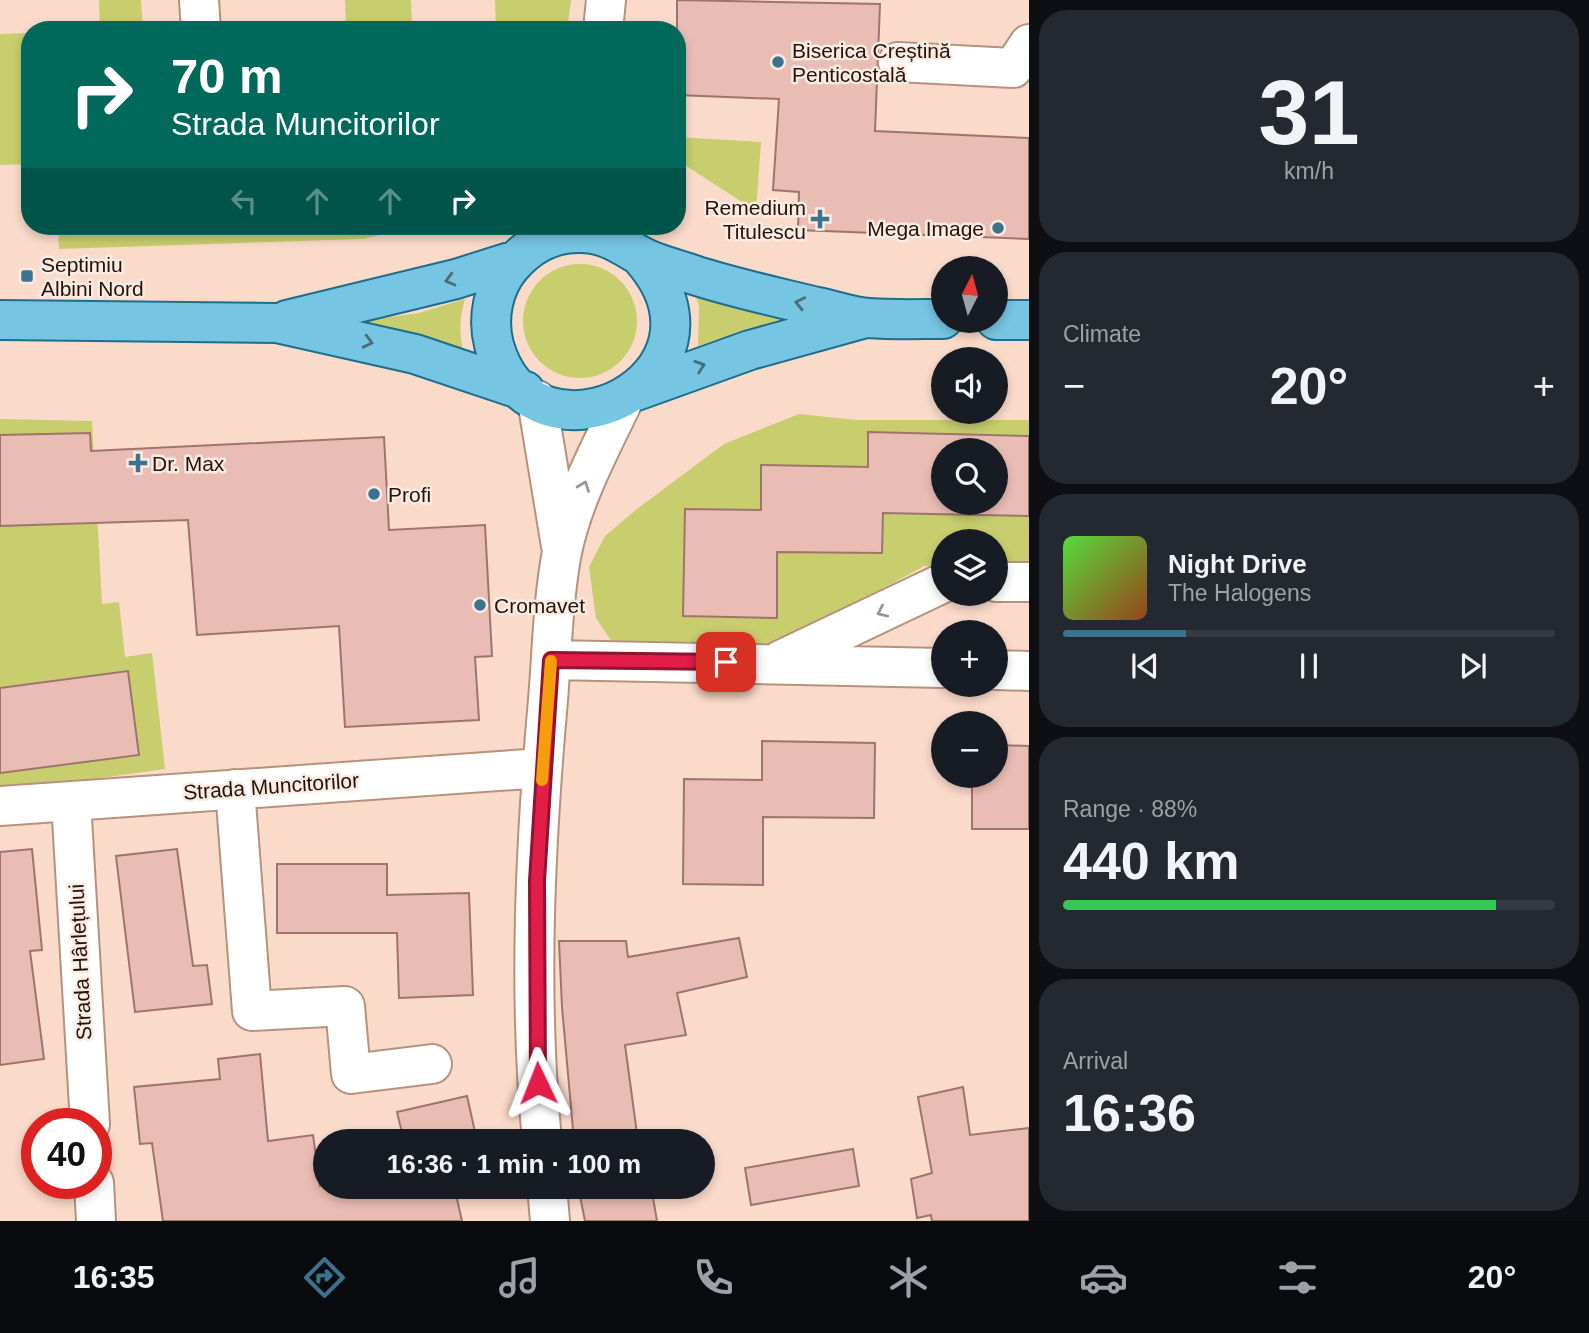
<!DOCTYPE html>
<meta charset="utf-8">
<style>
body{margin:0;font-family:Arial,sans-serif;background:#242831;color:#f1f3f6;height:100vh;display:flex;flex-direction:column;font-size:26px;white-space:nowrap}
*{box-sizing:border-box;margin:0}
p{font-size:23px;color:#9ea1a6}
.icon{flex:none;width:38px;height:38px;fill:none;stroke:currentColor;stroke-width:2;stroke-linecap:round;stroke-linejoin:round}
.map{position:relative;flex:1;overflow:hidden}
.sheet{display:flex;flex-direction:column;gap:10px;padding:10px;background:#0d0f14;width:560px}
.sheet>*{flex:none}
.hud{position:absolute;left:21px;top:21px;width:665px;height:214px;border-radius:28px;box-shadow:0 4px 10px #0003;background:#00695c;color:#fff;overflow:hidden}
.needle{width:46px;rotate:6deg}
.controls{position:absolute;left:931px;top:256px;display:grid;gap:14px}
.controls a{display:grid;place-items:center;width:77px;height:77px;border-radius:50%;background:#171b24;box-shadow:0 4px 10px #0003;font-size:35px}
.speed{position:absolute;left:21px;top:1108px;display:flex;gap:14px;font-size:35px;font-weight:700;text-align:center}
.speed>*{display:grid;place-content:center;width:91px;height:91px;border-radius:50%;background:#171b24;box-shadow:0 4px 10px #0003;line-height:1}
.speed .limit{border:10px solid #d22;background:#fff;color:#111}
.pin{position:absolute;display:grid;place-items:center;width:60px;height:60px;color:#fff;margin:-30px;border-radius:14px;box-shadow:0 4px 10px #0006}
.me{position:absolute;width:77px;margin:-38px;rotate:358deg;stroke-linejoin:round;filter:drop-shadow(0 0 5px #0008)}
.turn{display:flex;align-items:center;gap:24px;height:147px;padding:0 35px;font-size:32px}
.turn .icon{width:91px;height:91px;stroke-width:2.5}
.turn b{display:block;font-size:49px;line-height:60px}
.lanes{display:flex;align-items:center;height:66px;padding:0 35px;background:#0003;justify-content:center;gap:35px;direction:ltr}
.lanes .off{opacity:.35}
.big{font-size:52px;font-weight:800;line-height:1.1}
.sheet .card{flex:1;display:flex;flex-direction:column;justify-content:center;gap:10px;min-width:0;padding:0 24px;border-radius:28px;background:#242831}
.sheet .dial{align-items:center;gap:0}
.dial b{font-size:91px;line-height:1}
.song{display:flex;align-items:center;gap:21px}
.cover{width:84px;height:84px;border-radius:10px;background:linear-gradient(135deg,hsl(110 70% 55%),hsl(20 70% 35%))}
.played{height:7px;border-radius:4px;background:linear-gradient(90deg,#3b728d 25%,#363941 25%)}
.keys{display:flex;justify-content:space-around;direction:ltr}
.heat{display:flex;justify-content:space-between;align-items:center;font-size:38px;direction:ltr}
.charge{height:10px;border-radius:5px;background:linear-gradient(90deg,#34c759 88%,#363941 0)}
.trip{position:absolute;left:313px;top:1129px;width:402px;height:70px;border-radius:35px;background:#171b24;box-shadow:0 4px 10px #0003;font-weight:800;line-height:70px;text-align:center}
.menu{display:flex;height:112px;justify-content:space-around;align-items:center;background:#090b0e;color:#9ea1a6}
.menu .icon{width:49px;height:49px}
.menu .on{color:#3b728d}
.menu b{font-size:32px;color:#f1f3f6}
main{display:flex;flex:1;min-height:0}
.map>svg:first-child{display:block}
</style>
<main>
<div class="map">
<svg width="1029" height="1221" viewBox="0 0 1029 1221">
<rect width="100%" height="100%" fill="#fadac9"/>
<path fill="#c8cd6d" d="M99,0H141L143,30H100Z
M345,0H411L412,30H346Z
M495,0H571L567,30H496Z
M30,33V164L0,165V34Z
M677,137L761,142L756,211L677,160Z
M58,226H417L363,239L59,249Z
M523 321a57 57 0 1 1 114 0a57 57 0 1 1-114 0Z
M695,294L805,317L749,328L698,346L699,306Z
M465,299C459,318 459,336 464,355L326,326L419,313Z
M799,414L856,420H1029V436L868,432V467L762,465L761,510L685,509L683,616L776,617L778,552L882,553L883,513L1029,516V564L996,565V541H943V565L924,566L776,647L612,642L596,618L589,567L605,536L637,509L724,444Z
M0,419L92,421L102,604L119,602L125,657L152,653L165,769L0,792V773L139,755L0,688V526L92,524L90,433L0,435Z"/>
<path fill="#eabdb4" stroke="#9e756d" stroke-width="2" fill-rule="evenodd" d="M677,0L880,4L875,131L1029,138V239L798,230L799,192L773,190L779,99L677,95Z
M868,432L1029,436V516L883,513L882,553L777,552V618L683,616L685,509L761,510V465L868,467ZM943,450H996V502H943Z
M90,433L91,451L384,437L389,530L485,525L492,656L475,657L479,720L345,727L339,626L197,635L188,520L0,526V435Z
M128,671L139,755L0,773V688Z
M762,741L875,743L874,818L763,817V885L683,884L684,779L762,780Z
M996,745L1029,746V829H972V775H996Z
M32,849L42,950L30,951L44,1059L0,1065V852Z
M177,849L193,966L207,965L212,1004L135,1012L116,856Z
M277,864H387V895L469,893L473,995L399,998L397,933H277Z
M739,938L747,977L677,993L686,1035L625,1045L638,1141H574L562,1007L559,941H626L628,957Z
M260,1054L268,1141L313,1135L320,1186H454L462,1221H163L152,1143L140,1144L134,1087L220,1079L218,1059Z
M963,1087L970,1135L1029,1128V1221H932L931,1215L917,1218L911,1179L932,1173L918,1097Z
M467,1096L477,1141H404L397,1112Z
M853,1149L859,1186L751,1205L745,1168Z
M578,1186H651L657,1221H585Z"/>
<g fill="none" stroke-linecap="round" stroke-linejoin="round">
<g stroke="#b6927d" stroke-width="42">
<path id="minor" d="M199,0L201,30
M603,30L606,0
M898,62L1013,68L1029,44
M537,400L561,546
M996,582H1029
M551,660L943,668
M781,660L943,583
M996,670L1029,671
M235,789L252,1011L345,1006L351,1074L432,1064
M71,801L90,1124
M0,806L542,768
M542,1141C528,995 535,846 548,700C552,651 553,599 562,552C573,498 601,447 624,399
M94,1183L96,1221
M547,1186L550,1221"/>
</g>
<g stroke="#1d6e8c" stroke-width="42">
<path id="major" d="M640,256C749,377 532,483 494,345C487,318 493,287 511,266C529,245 553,232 581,233C604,233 620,244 639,255C654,264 677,269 694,275C734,288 776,297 817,307C834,310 852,317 869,318C893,320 919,319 943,319
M0,320L277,323L415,354L525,391
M287,320L456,279L516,260
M996,320H1029
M636,391L750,350L862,319"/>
</g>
<use href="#minor" stroke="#fff" stroke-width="38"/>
<use href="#major" stroke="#76c5e3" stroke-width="38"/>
</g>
<defs><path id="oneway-chevron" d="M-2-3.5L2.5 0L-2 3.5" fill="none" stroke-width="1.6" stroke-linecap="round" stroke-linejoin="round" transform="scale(1.75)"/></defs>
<g stroke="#4c6c78">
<use href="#oneway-chevron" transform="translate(450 280) rotate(165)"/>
<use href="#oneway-chevron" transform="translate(800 303) rotate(-167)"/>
<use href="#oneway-chevron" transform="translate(368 342) rotate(14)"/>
<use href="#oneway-chevron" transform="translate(700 366) rotate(-19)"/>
</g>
<g stroke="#9c9592">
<use href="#oneway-chevron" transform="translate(584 486) rotate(-69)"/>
<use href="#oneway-chevron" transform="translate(882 612) rotate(155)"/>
</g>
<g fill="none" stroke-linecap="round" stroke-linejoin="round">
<g stroke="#92132f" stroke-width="18">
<path id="route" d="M538,1083L537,881L551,660L726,662"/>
</g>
<use href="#route" stroke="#e11d48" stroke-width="12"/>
<path stroke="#f59e0b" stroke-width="12" d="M542,780L551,661"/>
</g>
<g fill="#3b728d" stroke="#fbebe2" stroke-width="2.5">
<circle cx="778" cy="62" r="7"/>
<path d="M816.5 208.5h7v7h7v7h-7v7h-7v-7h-7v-7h7z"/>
<circle cx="998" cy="228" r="7"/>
<rect x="20" y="269" width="14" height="14" rx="3.5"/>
<path d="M134.5 452.5h7v7h7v7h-7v7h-7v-7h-7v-7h7z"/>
<circle cx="374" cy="494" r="7"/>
<circle cx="480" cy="605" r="7"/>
</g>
<g text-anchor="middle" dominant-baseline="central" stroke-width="5" stroke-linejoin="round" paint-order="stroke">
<g font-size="21" fill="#22140c" stroke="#fbebe2" text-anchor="start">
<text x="792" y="50">Biserica Creștină<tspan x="792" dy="24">Penticostală</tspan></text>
<text x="806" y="207" text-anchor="end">Remedium<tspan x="806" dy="24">Titulescu</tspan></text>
<text x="984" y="228" text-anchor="end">Mega Image</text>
<text x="41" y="264">Septimiu<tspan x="41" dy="24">Albini Nord</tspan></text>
<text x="152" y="463">Dr. Max</text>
<text x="388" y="494">Profi</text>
<text x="494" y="605">Cromavet</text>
</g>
<g font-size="21" fill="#22140c" stroke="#fbebe2">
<text transform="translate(271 786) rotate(-4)">Strada Muncitorilor</text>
<text transform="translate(80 962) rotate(-93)">Strada Hârlețului</text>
</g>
</g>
</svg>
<div class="controls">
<a><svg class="needle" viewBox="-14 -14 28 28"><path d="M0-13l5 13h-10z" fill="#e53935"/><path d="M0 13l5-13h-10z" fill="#9ea1a6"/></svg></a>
<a><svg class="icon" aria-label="sound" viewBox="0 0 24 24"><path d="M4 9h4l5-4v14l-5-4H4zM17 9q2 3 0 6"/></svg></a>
<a><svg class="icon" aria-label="search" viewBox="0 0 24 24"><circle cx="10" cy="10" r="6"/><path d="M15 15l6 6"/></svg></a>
<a><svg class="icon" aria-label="layers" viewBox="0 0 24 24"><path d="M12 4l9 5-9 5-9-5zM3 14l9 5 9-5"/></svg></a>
<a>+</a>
<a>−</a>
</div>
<div class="speed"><div class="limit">40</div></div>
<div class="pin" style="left:726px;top:662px;background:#d93025"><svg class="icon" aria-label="arrive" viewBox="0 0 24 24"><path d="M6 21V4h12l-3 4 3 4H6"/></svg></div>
<svg class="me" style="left:538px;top:1083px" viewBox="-20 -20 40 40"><path d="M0-17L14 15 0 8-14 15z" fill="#e11d48" stroke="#fff" stroke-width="4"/></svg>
<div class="trip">16:36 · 1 min · 100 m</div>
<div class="hud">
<div class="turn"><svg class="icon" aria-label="right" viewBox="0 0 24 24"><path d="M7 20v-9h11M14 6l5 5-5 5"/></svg><div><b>70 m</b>Strada Muncitorilor</div></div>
<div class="lanes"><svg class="icon off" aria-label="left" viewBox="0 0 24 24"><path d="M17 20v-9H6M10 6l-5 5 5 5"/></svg><svg class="icon off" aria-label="ahead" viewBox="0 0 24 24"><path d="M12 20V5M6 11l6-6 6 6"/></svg><svg class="icon off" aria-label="ahead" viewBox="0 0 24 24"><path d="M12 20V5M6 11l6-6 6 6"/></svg><svg class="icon" aria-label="right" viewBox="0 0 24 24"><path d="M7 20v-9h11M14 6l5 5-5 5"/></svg></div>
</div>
</div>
<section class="sheet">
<div class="card dial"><b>31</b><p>km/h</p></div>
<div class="card"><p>Climate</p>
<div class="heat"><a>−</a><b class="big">20°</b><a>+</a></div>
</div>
<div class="card">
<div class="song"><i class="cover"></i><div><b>Night Drive</b><p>The Halogens</p></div></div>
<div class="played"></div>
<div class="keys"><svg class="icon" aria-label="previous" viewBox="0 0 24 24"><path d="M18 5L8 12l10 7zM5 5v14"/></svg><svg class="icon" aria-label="pause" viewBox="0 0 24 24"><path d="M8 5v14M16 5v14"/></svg><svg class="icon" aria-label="next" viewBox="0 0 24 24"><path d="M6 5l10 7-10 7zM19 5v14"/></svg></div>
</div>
<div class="card"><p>Range · 88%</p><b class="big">440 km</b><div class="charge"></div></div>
<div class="card"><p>Arrival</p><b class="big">16:36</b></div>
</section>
</main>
<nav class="menu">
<b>16:35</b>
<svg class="icon on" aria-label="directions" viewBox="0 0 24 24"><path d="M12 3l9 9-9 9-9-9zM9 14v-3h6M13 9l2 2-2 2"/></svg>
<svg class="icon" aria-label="music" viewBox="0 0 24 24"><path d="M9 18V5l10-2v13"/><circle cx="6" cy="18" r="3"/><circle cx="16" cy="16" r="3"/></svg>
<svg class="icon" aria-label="phone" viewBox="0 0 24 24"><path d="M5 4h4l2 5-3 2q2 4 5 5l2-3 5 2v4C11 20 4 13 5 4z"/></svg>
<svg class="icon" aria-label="climate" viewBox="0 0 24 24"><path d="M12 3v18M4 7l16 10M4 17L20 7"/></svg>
<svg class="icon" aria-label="car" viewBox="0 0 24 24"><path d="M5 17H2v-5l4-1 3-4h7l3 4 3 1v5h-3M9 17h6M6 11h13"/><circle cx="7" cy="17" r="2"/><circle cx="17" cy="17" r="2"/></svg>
<svg class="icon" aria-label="filters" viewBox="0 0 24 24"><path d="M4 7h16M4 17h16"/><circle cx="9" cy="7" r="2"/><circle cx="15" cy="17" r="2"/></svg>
<b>20°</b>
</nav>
